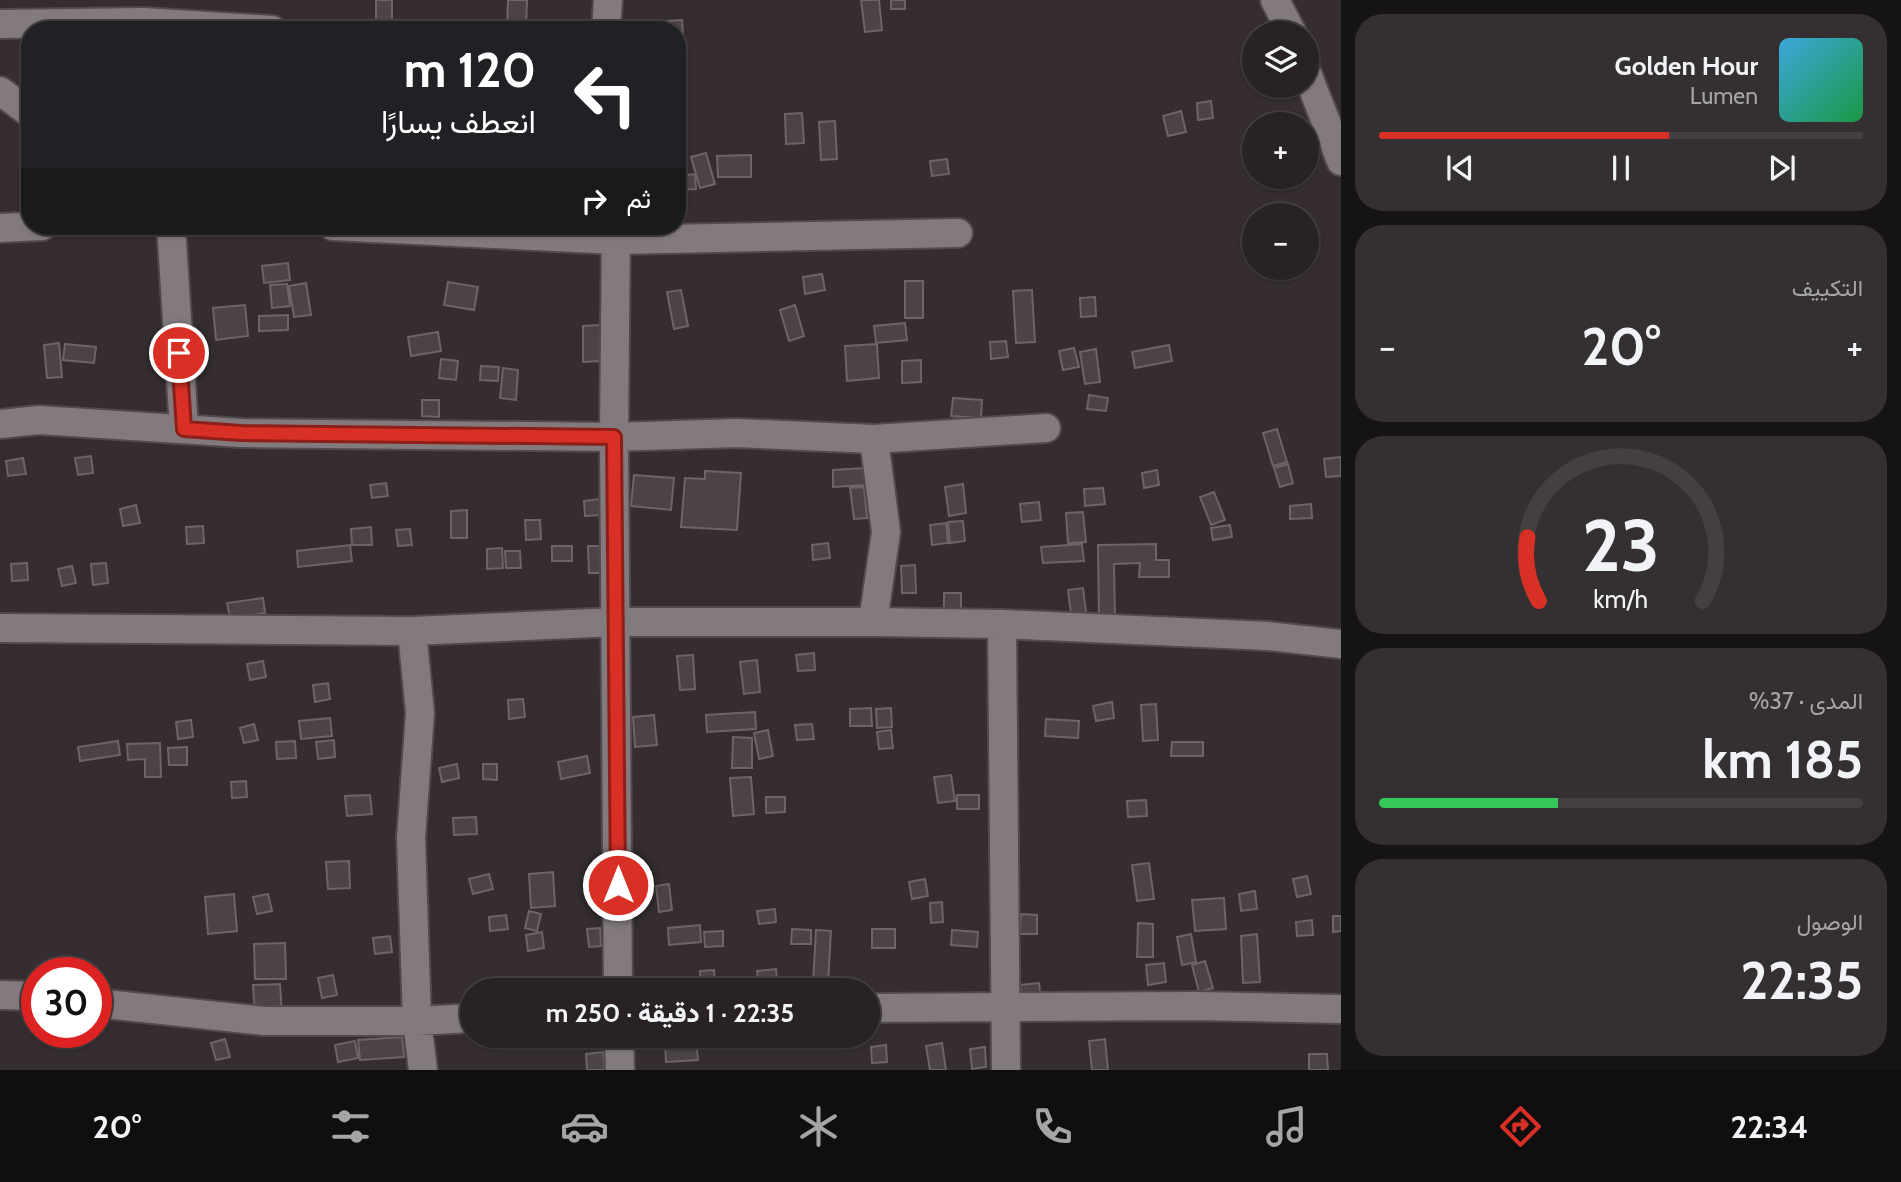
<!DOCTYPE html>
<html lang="ar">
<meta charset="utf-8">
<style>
body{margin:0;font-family:Cabin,Vazirmatn,sans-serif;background:#342f31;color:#f1f3f6;direction:rtl;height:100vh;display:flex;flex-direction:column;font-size:26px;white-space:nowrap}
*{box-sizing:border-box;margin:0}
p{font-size:23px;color:#a5a4a6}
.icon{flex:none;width:38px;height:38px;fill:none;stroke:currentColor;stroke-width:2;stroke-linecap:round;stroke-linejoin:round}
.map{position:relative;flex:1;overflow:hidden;direction:ltr}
.panel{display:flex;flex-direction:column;gap:14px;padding:14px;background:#161314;width:560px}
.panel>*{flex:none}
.guide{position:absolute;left:21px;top:21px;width:665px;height:214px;border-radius:28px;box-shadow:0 2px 5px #0004,0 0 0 2px #443f41;direction:rtl;background:#202124;color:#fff;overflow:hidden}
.buttons{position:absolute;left:1242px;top:21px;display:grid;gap:14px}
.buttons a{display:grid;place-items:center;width:77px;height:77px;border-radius:50%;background:#282224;box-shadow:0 2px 5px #0004,0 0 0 2px #443f41;font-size:35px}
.speed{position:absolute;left:21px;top:957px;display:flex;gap:14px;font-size:35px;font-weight:700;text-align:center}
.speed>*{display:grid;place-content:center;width:91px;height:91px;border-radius:50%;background:#282224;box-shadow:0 2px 5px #0004,0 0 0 2px #443f41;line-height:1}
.speed .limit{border:10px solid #d22;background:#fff;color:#111}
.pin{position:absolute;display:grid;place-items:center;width:60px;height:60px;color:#fff;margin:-30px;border:4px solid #fff;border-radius:50%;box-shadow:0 2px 7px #0007}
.me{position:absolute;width:77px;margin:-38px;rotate:0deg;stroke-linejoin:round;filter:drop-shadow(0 0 5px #0008)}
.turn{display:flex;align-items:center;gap:24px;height:147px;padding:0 35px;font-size:32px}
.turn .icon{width:91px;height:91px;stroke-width:2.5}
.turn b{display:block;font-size:49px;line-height:60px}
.then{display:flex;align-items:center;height:66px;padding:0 35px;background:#0003;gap:14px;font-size:26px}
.big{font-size:52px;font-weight:800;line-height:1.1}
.panel .card{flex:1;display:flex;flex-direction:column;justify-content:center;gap:10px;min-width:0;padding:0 24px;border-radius:28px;background:#342f31}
.panel .dial{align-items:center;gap:0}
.dial svg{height:182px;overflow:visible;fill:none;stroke:#443f41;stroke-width:7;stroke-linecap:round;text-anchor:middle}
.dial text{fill:#f1f3f6;stroke:none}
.song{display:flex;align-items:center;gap:21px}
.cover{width:84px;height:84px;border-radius:10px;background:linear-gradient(135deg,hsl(200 70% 55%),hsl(140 70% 35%))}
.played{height:7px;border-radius:4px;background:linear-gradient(90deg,#d93025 60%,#443f41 60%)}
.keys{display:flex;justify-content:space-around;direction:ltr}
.heat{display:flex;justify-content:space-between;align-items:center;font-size:38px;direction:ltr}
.charge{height:10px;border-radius:5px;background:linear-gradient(90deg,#34c759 37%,#443f41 0)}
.trip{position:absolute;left:460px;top:978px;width:420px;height:70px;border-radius:35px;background:#282224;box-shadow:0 2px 5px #0004,0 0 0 2px #443f41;font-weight:800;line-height:70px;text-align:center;direction:rtl}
.dock{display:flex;height:112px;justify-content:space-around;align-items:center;background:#100e0e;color:#a5a4a6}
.dock .icon{width:49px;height:49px}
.dock .selected{color:#d93025}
.dock b{font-size:32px;color:#f1f3f6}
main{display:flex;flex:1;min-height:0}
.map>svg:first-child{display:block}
</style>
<main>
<section class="panel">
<div class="card">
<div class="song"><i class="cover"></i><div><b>Golden Hour</b><p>Lumen</p></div></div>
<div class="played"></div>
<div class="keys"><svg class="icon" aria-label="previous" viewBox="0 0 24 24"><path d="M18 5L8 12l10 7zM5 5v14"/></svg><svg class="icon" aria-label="pause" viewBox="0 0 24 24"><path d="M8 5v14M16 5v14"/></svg><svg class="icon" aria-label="next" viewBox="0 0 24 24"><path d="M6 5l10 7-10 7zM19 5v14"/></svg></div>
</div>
<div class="card"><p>التكييف</p>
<div class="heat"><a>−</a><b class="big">20°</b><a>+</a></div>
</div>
<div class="card dial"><svg viewBox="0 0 100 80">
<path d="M14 69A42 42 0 1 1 86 69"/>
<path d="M14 69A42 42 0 0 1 9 41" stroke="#d93025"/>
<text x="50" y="56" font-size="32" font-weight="700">23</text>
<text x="50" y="72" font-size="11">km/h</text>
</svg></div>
<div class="card"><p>المدى · 37%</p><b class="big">185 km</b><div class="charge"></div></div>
<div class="card"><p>الوصول</p><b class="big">22:35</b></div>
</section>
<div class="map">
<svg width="1341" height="1070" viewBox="0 0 1341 1070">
<rect width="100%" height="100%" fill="#352d30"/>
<path fill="#4b4346" stroke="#6d6468" stroke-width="2" d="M376,0H392V30H376Z
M508,0H527L526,30H507Z
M861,0H879L882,30L865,32Z
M891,0H905V9H891Z
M682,20L683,35L677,36V30H666V21Z
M1211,101L1213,118L1198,120L1197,103Z
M1181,111L1186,132L1168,136L1163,116Z
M802,113L804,143L786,144L785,114Z
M835,121L837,159L821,160L819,122Z
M706,153L715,184L700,188L691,157Z
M751,155V177H718L717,156Z
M947,159L949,174L932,176L930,161Z
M695,174L696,189L677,190V176Z
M288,263L290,280L264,283L262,266Z
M822,274L825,290L805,294L803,277Z
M905,281H923V318H905Z
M448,282L478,287L474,310L444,305Z
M306,283L311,315L294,317L289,286Z
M287,284L290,306L272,308L270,285Z
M681,290L688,326L674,329L667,292Z
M1032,290L1035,342L1016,343L1013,291Z
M1095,297L1096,316L1081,317L1080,298Z
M245,305L248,336L216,340L213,308Z
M795,305L804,336L789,341L780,310Z
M288,315V330L259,331V316Z
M905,323L907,340L876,343L874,326Z
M601,325V361L583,362V326Z
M438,332L441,351L411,356L408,337Z
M1006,341L1008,357L991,359L990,342Z
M59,343L62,377L47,378L44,345Z
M65,344L96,347L94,363L63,360Z
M877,344L879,378L847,381L845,346Z
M1169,345L1172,361L1135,368L1132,352Z
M1074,348L1079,367L1063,370L1059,351Z
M1096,349L1100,382L1085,384L1080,352Z
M441,359L458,361L456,380L439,378Z
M921,360V382L902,383V361Z
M481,366L499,367L498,381L480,380Z
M503,368L518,370L516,400L500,398Z
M1089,395L1108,398L1106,411L1087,409Z
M953,398L982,400L981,418L951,416Z
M422,400H439V417L422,416Z
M1277,429L1287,462L1273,466L1263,433Z
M91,456L93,473L78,475L75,458Z
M1341,457V476L1326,477L1324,459Z
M23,458L26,474L8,476L6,461Z
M1288,464L1293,483L1280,487L1274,468Z
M866,468L867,485L833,487V470Z
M1157,470L1159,485L1144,488L1142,473Z
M705,471L741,473L737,530L681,527L685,478L705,479Z
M634,475L674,478L671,510L631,506Z
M386,483L388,496L372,498L370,485Z
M963,484L966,513L949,516L945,487Z
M864,487L867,518L854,519L850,488Z
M1103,488L1105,504L1085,506L1084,489Z
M1214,492L1225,520L1211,525L1200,497Z
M600,499L601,515L585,516L584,501Z
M1039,502L1041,520L1022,522L1020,504Z
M1311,504L1312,518L1290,519V506Z
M136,505L140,523L123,526L120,509Z
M467,510V538H451V511Z
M1083,512L1086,542L1068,543L1066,513Z
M525,520H540L541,539L526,540Z
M963,521L965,541L950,543L948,522Z
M946,523L948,543L932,545L930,525Z
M1230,525L1232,537L1213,540L1211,528Z
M203,526L204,543L187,544L186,527Z
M371,527L372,545H352L351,529Z
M410,529L412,545L398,546L396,530Z
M828,543L830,558L813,560L812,545Z
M1082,544L1084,561L1043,563L1041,547Z
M1156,544V560H1169V577H1139L1140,563L1114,564L1115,621H1099L1098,545Z
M350,545L352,561L298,567L297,551Z
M552,546H572V561H552Z
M588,546H606V573H589Z
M502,548L503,568L487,569V549Z
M505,551H520L521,568H506Z
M27,563L28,580L12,581L11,564Z
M106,563L108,583L93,585L91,564Z
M915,565L916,593H902L901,566Z
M72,566L76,583L62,586L58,569Z
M1083,588L1087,620L1072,622L1068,590Z
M944,593H961V610L944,609Z
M263,598L265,613L230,618L227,603Z
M814,653L815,670L798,671L796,655Z
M693,655L695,689L680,690L677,656Z
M757,660L760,692L744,694L740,662Z
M263,661L266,677L250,680L247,664Z
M328,683L330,699L315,702L313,685Z
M523,699L525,717L509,719L508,700Z
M1112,702L1114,718L1096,721L1093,706Z
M1156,704L1158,740L1143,741L1141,705Z
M871,708L872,726H850V709Z
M891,708L892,727L877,728L876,709Z
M755,712L756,729L707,732L706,715Z
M654,715L657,745L635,747L633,717Z
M330,718L332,736L301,739L299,721Z
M1046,719L1079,721L1078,738L1045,736Z
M191,720L193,737L178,739L176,722Z
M254,724L258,740L244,743L240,728Z
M812,724L814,739L797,740L795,725Z
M768,730L773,756L759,759L754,733Z
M891,730L893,748L879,749L877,732Z
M733,737L752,738V768H732Z
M334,740L335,757L318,759L316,742Z
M118,741L120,755L80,761L78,747Z
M295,741L296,758L277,759L276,742Z
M1172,742H1203V756H1171Z
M160,743L161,777H145V759L128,760L127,744Z
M187,747V765H169L168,748Z
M587,756L590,773L561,779L558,762Z
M457,764L459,778L442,782L439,768Z
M483,764H497V780L483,779Z
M951,775L955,801L938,803L934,777Z
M751,777L754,814L733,816L730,778Z
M246,781L247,797L232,798L231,782Z
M370,795L372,814L347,816L345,796Z
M957,795H979V809H957Z
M766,797H785V812L766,813Z
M1146,800L1147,816L1128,817L1127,801Z
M476,817L477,834L454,835L453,818Z
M349,861L350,888L328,889L326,862Z
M1149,863L1154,899L1137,901L1132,865Z
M553,872L555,906L531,908L529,874Z
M489,874L493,889L473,894L469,879Z
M1307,876L1311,894L1297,897L1293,879Z
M925,879L928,896L912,899L909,882Z
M669,884L672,910L659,912L656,886Z
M1255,891L1257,909L1241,911L1239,894Z
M234,894L237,931L208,934L205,897Z
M268,894L272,911L257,914L253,897Z
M1224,898L1226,929L1195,931L1192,900Z
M942,902L943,922L931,923L930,903Z
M775,909L776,922L759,924L757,911Z
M529,911L541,914L537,931L525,928Z
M1021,914L1037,915V934H1020Z
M506,915L508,929L490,931L489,917Z
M1333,916H1341V931L1333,932Z
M1312,920L1313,935L1297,936L1296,922Z
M1138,923L1153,924V957H1137Z
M700,925L701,942L669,945L668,928Z
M600,928L601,946L589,947L587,929Z
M792,929L811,930V944H791Z
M872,929H895V948H872Z
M816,930L831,931L828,983L813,982Z
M952,930L978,932L977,947L951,945Z
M723,931V946L705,947L704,932Z
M542,932L544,948L528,951L526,935Z
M1191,934L1196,962L1182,965L1177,937Z
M1257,934L1260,982L1243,983L1241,936Z
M390,936L392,952L375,954L373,938Z
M285,943L286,979H255L254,944Z
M1205,961L1213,988L1199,992L1192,965Z
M1164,963L1166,982L1148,985L1146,965Z
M776,969L778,990H759L757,971Z
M714,970L715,987H701L700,971Z
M333,975L337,995L322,998L318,978Z
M1039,983L1041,1001L1022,1003L1020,985Z
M280,984L282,1014L255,1016L253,985Z
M402,1037L404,1057L360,1060L358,1040Z
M225,1039L230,1057L216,1060L211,1043Z
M1105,1039L1108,1070H1092L1089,1041Z
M696,1040L698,1060L666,1062L665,1042Z
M355,1041L358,1058L338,1062L335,1045Z
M942,1043L946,1070H930L926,1046Z
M886,1045L887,1062L872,1063L871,1047Z
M985,1047L986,1067L972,1069L970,1049Z
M603,1052L605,1070H587L586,1054Z
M1309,1054H1327L1328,1070H1309Z"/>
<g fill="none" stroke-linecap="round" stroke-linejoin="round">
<g stroke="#504a4d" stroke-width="32">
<path id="minor" d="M1275,0L1292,33
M0,24L143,22L272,30
M606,30L608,0
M1307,73L1341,161
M0,91L30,113
M171,226L184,429
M333,226L617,240L958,233
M616,226L614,437L618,990
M0,228L42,226
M0,424L39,420L241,433L614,437L736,433L874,439L1046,428
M873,622L886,532L874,439
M1002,624L1006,1070
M0,628L412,631L616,622H873L1002,624L1268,636L1341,644
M412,631L420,713L411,838L417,1021L423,1070
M0,995L37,996
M96,1003L264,1021H417L472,1018
M868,1008L1197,1006L1341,1009
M619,1036L620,1070"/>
</g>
<use href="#minor" stroke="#837a7d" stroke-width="28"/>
</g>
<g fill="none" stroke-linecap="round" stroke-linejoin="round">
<g stroke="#8d1f18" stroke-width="18">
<path id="route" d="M179,353L184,429L241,433L614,437L618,885"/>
</g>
<use href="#route" stroke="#d93025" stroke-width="12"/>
</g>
</svg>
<div class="buttons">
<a><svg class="icon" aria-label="layers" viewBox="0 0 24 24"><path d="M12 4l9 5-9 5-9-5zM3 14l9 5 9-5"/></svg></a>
<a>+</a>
<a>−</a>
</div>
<div class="speed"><div class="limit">30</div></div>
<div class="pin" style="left:179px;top:353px;background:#d93025"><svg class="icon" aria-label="arrive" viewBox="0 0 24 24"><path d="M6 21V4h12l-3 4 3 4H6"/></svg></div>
<svg class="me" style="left:618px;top:885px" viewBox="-20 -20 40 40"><circle r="17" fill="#d93025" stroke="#fff" stroke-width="3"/><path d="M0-11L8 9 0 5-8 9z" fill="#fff"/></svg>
<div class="trip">22:35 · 1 دقيقة · 250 m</div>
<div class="guide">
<div class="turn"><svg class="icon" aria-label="left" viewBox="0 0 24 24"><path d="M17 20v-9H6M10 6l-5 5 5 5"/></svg><div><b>120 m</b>انعطف يسارًا</div></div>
<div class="then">ثم<svg class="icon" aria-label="right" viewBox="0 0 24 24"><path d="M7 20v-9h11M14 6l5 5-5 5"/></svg></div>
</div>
</div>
</main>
<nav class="dock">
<b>22:34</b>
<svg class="icon selected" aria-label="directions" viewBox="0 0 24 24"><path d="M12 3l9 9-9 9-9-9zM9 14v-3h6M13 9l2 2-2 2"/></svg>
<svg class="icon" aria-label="music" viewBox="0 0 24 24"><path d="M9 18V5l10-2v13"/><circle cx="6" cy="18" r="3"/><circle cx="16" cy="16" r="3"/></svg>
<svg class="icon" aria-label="phone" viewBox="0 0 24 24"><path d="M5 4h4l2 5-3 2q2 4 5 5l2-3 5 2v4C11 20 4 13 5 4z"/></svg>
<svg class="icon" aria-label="climate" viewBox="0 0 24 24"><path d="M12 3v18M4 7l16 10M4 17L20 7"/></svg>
<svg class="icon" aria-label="car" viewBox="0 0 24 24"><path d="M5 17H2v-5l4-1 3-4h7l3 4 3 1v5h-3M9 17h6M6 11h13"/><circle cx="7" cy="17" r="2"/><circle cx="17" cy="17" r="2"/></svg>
<svg class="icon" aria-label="filters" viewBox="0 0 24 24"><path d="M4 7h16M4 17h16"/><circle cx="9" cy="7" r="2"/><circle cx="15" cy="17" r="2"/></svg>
<b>20°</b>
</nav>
